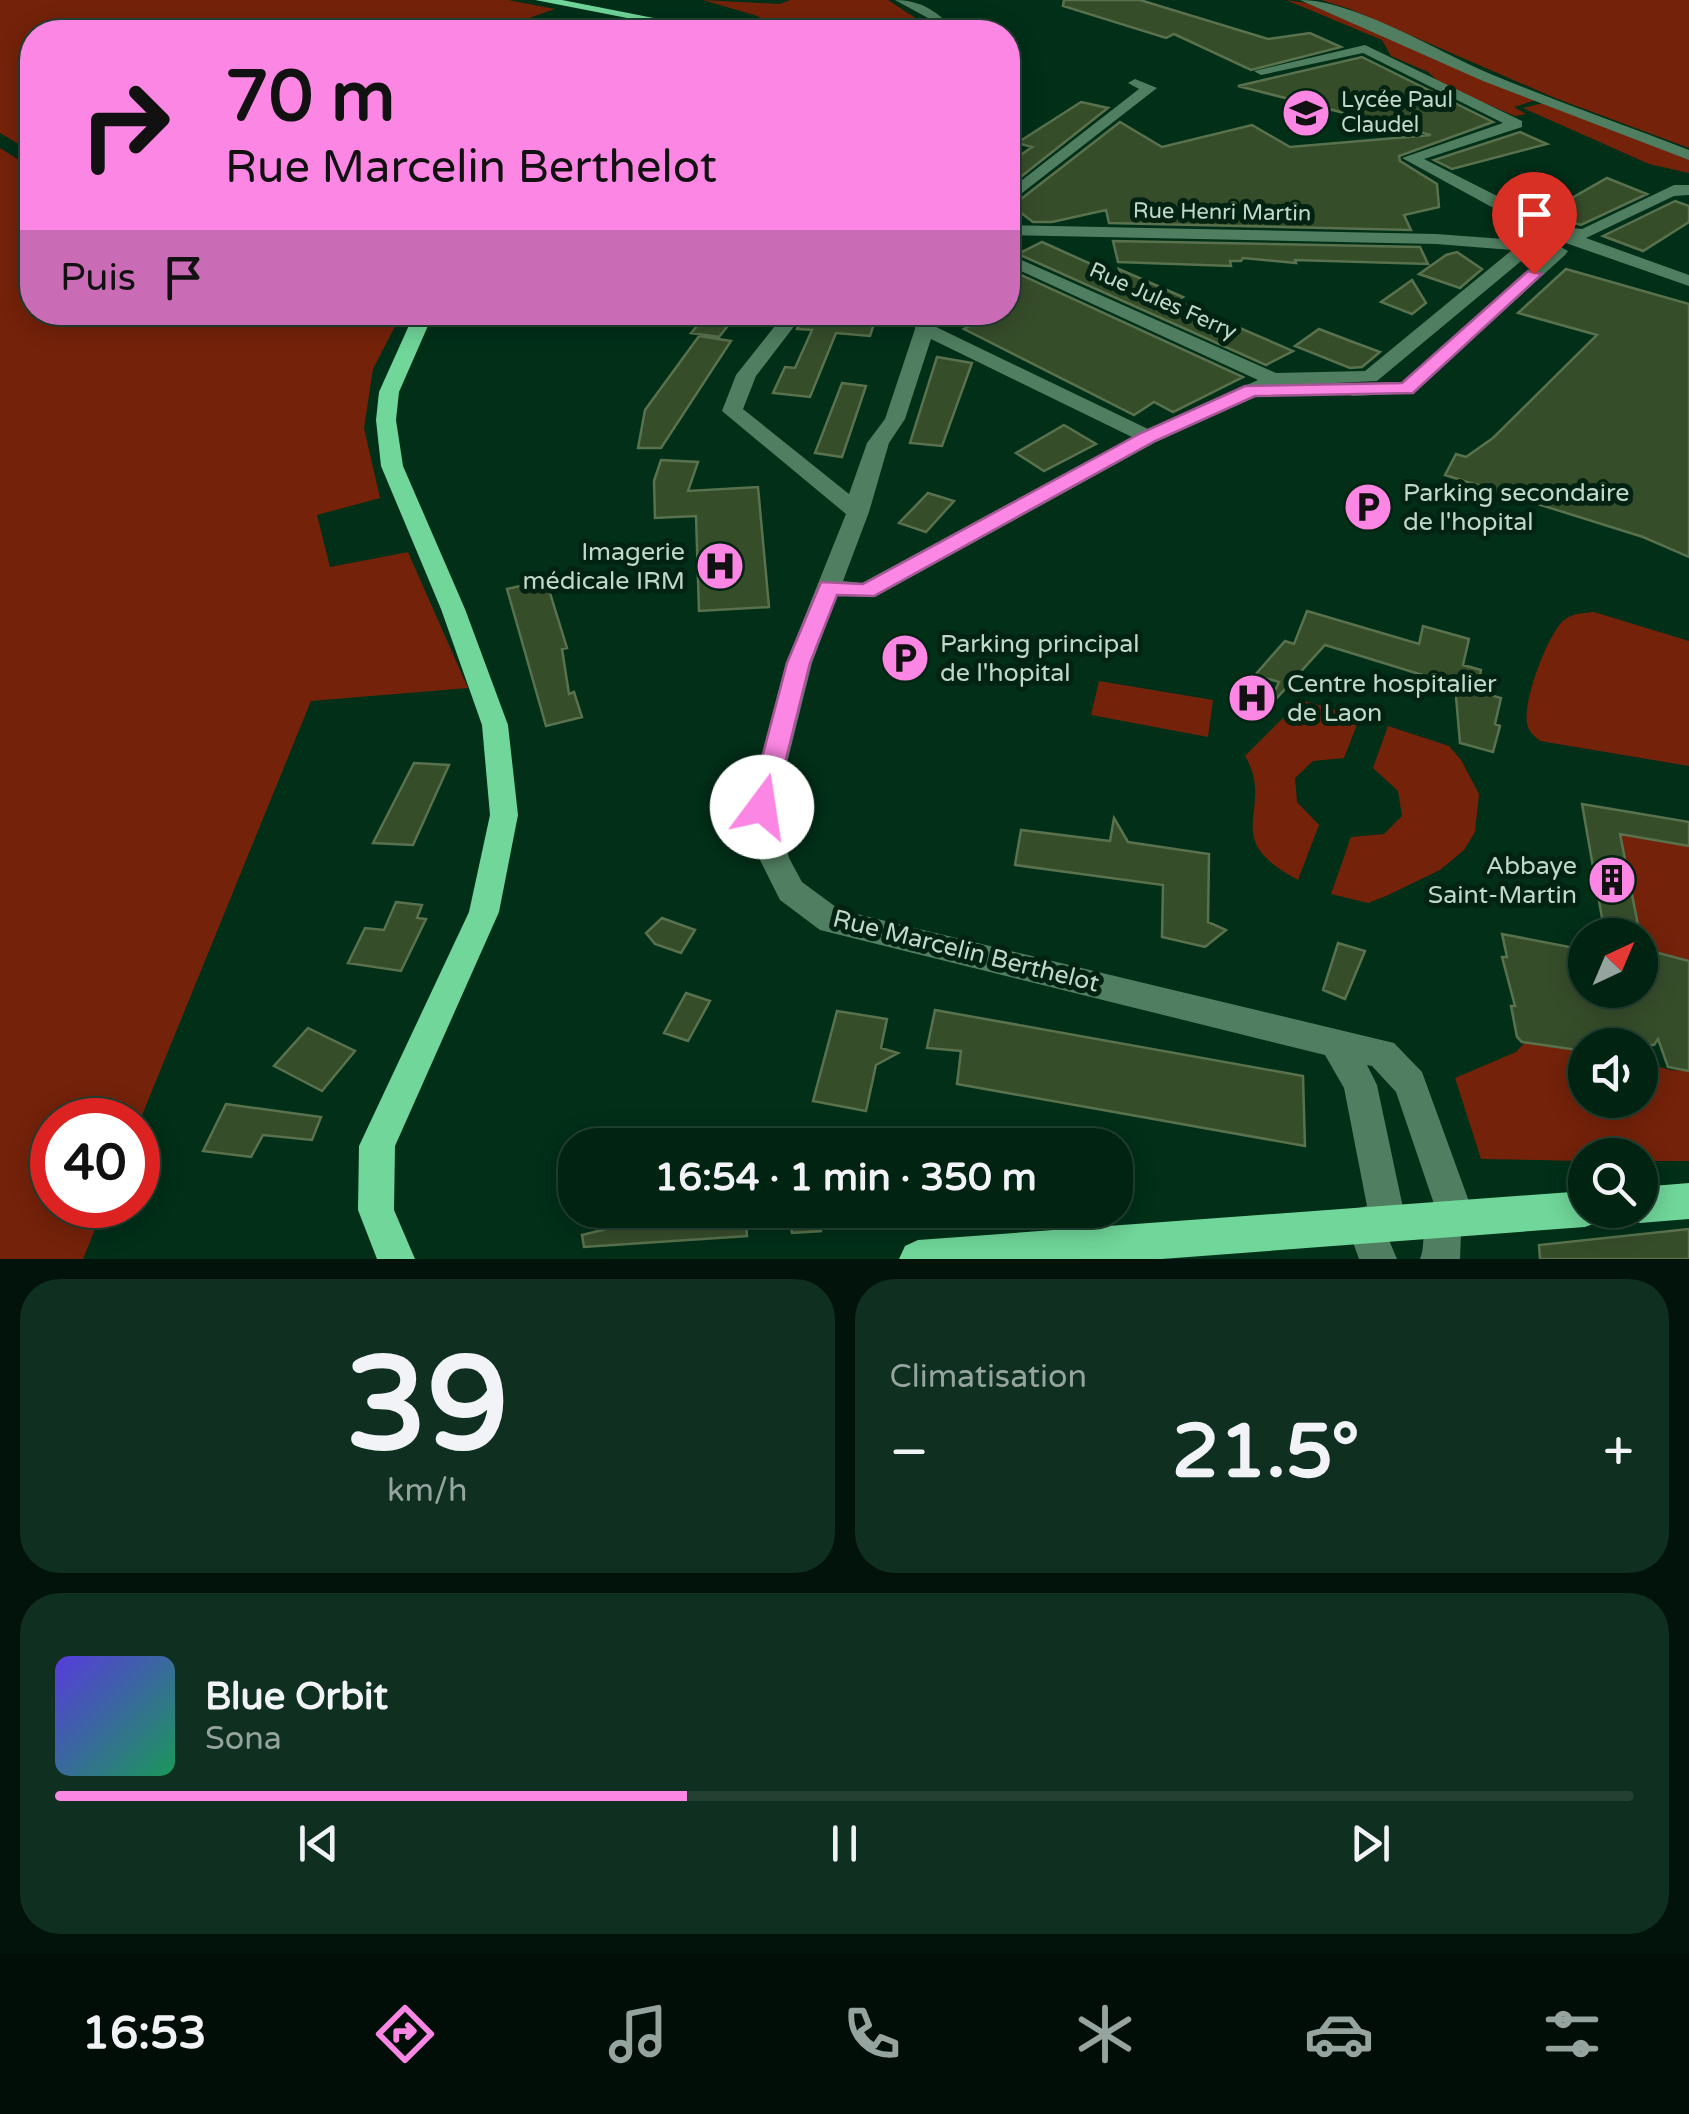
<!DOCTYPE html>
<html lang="fr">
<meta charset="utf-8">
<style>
body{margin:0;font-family:"Varela Round",sans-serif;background:#0f2f20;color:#f1f3f6;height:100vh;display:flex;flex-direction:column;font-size:38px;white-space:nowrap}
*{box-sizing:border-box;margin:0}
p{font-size:32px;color:#96a49f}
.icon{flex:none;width:55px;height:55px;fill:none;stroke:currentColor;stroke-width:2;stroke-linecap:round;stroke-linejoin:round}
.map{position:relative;height:1259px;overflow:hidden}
.details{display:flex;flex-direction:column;gap:20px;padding:20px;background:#01130a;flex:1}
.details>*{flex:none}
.top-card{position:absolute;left:20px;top:20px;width:1000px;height:305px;border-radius:40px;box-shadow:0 5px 25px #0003,0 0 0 2px #234032;background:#fc86e3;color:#111;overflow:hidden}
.needle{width:65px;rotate:44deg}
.tools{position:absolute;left:1568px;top:918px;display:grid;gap:20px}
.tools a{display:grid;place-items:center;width:90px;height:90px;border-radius:50%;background:#012312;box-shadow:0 5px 25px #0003,0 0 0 2px #234032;font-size:50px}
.speed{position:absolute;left:30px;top:1098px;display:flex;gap:20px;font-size:50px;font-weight:700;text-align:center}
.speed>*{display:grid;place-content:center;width:130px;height:130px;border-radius:50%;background:#012312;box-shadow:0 5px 25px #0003,0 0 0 2px #234032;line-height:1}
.speed .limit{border:15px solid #d22;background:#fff;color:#111}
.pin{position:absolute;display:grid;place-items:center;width:85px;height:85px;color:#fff;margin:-102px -42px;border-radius:50% 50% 50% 0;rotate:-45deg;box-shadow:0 0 10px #0007}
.pin .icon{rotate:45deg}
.me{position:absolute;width:110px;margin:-55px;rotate:14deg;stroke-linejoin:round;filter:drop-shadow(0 0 8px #0008)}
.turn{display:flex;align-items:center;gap:35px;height:210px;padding:0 40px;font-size:45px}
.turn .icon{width:130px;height:130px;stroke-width:2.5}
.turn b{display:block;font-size:70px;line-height:85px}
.then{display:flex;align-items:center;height:95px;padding:0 40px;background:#0003;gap:20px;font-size:38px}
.big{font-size:75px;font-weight:800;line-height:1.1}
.details .card{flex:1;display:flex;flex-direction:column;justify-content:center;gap:15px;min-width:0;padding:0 35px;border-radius:40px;background:#0f2f20}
.details .dial{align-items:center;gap:0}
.dial b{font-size:130px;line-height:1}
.song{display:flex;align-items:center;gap:30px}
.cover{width:120px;height:120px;border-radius:15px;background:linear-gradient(135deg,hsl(250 70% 55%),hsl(150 70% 35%))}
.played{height:10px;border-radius:5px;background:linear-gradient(90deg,#fc86e3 40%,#234032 40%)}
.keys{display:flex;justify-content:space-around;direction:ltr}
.heat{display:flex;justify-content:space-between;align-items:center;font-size:55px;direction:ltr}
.details .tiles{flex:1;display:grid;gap:20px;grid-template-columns:1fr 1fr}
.card:last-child{grid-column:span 2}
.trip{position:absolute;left:558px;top:1128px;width:575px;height:100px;border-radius:40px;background:#012312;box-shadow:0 5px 25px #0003,0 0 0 2px #234032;font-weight:800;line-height:100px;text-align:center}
.tab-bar{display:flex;height:160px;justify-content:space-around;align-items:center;background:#000e07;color:#96a49f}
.tab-bar .icon{width:70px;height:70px}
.tab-bar .active{color:#fc86e3}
.tab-bar b{font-size:45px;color:#f1f3f6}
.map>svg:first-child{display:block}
</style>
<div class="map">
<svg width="1689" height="1259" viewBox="0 0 1689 1259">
<rect width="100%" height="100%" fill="#012f18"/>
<path fill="#75220a" d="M0,0H508L555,9L498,29L507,32H32V152L0,133Z
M703,0L780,4L790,0H888L937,32H793L754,15Z
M1286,0L1314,4L1536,100L1514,107L1526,114L1515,116L1442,85L1428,72L1391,56L1382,40Z
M1321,0H1689V148L1555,98L1350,9Z
M1543,103L1689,158V173L1649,164L1523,108Z
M0,148L32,168V312L402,313L373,369L364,428L380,498L317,515L330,567L408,552L468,688L311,701L138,1125V1120H52V1205H105L83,1259H0Z
M1594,612L1689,641V766L1540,741C1534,736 1528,731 1527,723C1523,701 1547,635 1564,620C1573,613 1583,613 1594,612Z
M1099,681L1213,700L1208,737L1091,715Z
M1301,700L1360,717L1344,758L1313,761L1295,778L1297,802L1319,825L1298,880C1216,837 1277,810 1245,756Z
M1388,726L1449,746L1461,760L1479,794L1475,832L1464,850L1440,870L1386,896L1368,903L1331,894L1351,837L1384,834L1402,816L1398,791L1373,768Z
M1620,834L1689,846V964L1681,959L1645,962Z
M1528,1039L1585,1051V1100H1640V1065L1644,1062L1670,1070L1689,1071V1161H1640V1155H1585V1161L1481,1159L1455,1078L1516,1052Z"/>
<path fill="#364d2a" stroke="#59724d" stroke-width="2.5" d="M1064,0H1140L1268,39L1310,33L1341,47L1251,70L1174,34L1166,38L1063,6Z
M1362,57L1493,122L1399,156L1400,161L1437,184L1439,207L1404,215L1411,230L1109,223L1106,210L1052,222H1033L1012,206L1120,122L1162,147L1252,125L1290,147L1431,135L1238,86Z
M1081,102L1108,108L1008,187V164L1032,147L1017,143Z
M1520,132L1547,144L1452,169L1434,160Z
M1607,178L1647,194L1581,225L1544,214Z
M1675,201L1689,206V222L1643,251L1603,236Z
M1113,241L1420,247L1428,264L1295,260L1296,263L1243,258L1241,261H1230L1231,266L1118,262Z
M1042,242L1122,278L1119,269L1183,297L1177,301L1293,351L1266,365L1018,254Z
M1457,252L1482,269L1460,288L1419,274L1446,255Z
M1008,269L1243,377L1173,412L1154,402L1134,415L964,329L989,316L986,312H1008Z
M1566,269L1689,304V557L1643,537L1445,475L1456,454L1466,457L1493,438L1597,335L1518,313Z
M1412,280L1426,303L1412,314L1381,302Z
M709,312H739L719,337L691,333Z
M808,312H878L870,336L836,333L810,397L773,393L785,367L795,368L812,330L797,329Z
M1319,329L1353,342L1380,352L1362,367L1350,368L1295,346Z
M699,336L731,341L661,448H638L645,410Z
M937,357L972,363L942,446L910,443Z
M842,383L866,386L842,457L815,453Z
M1064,425L1096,444L1044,471L1016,453Z
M661,460L698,462L688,491L758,487L769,607L699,611L696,516L655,518L654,481Z
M928,493L954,501L926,532L899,523Z
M546,580L567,648L562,649L569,694L574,692L582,717L546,726L507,589Z
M1307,611L1419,644L1423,626L1469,639L1463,665L1481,670L1477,691L1501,698L1495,724L1500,726L1493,752L1460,743L1455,685L1325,645L1274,701L1271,699L1279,682L1255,675L1285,641L1294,644Z
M414,763L449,765L413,845L373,843Z
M1582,804L1689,822V846L1620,834L1640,935H1605Z
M1114,818L1128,842L1209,854L1208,922L1226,930L1205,947L1162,937L1163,885L1015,865L1021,830L1110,841Z
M396,902L422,905L417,918L426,919L401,971L348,963L365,928L384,930Z
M662,918L695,930L681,953L655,944L646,933Z
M1502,934L1585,950V990H1640V948L1689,961V1071L1668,1067L1658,1039L1654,1045H1585V1051L1522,1042L1517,1037L1511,1006H1515L1502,957H1507Z
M1338,943L1365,951L1345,999L1323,990Z
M686,993L710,1001L688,1041L664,1033Z
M935,1010L1303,1076L1305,1146L957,1084L961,1051L927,1048Z
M837,1011L887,1019L881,1048L898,1053L876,1065L866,1111L813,1101Z
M308,1028L355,1051L322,1091L274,1066Z
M226,1104L284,1112L321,1117L312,1140L263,1135L251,1157L203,1151Z
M683,1210H745L747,1236L584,1247L582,1235Z
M788,1210H817L821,1231L792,1233Z
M1689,1229V1259H1540L1539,1245Z"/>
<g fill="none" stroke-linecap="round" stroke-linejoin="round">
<path fill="#4f7e60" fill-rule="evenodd" d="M895,0C921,0 939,12 956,32H942L928,18Z
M1300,0C1355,0 1440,53 1493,75C1558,102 1624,125 1689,150V160L1483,81Z
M1365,45L1522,121V127L1424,159L1511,203L1524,222L1582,229L1674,185H1689V195L1674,196L1586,238L1689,275V286L1560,241L1558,237L1521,233L1514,240L1532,244V252L1377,381L1295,385L1285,391L1274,388L1156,442L875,597L837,596L812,663L776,807L789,858L802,882L840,910L1394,1043L1422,1072L1475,1218L1470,1231L1461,1234L1460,1259H1420C1428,1240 1417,1218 1434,1204L1396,1092L1372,1066L1367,1065L1377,1085L1406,1222L1401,1235L1389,1240L1397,1259H1359L1346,1223L1351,1210L1367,1206L1344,1088L1325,1055L820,930L780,900L759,858L748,807L786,663L846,514L722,411L736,375L786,312H805L756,376L743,409L849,494L867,443L885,419L915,329V312H933L934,326L1148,429L1258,380L1008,265V254L1276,373L1365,371L1512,250L1436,244L1008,235V225L1436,234L1504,239L1501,236L1509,225L1499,211L1402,158L1503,123L1363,53L1261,75L1254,71ZM931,339L1132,437L862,583L843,581L869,512L889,443L905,419Z
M1135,79L1157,88L1008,204V191L1139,89L1128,83Z
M1559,246L1568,251L1565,255L1413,393L1352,396L1342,390L1352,384L1401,383Z"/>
<path fill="#70d699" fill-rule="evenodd" d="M535,0H562L725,32H699Z
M415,312H434L399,392L396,420L403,466L465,609L508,725L518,815L499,912L395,1146L394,1210L415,1259H377L358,1210L359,1146L469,912L490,815L482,725L441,609L381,466L376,420L379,392Z
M1689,1183V1219L1640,1223L1627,1217L1624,1210H1640V1187Z
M1585,1191V1210H1603L1598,1222L1585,1227L1162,1259H899L905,1246L918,1240Z"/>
</g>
<path fill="#fc86e3" stroke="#a45794" stroke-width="2.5" d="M1528,271L1542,274L1413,393L1255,396L1155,441L874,596L837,595L810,663L774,807L771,814H752L749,807L787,663L821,582L863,584L1141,433L1245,386L1402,383Z"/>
<defs>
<g id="school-disc" transform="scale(2.5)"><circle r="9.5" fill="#fc86e3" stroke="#032312"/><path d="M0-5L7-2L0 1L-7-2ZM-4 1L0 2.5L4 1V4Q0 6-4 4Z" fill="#111"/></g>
<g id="parking-disc" transform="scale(2.5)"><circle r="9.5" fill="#fc86e3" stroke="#032312"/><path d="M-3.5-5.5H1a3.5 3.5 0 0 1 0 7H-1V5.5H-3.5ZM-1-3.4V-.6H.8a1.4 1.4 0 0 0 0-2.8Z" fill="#111"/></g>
<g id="hospital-disc" transform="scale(2.5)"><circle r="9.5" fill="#fc86e3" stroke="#032312"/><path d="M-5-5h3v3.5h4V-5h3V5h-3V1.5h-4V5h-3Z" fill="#111"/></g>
<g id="building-disc" transform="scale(2.5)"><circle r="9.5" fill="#fc86e3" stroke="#032312"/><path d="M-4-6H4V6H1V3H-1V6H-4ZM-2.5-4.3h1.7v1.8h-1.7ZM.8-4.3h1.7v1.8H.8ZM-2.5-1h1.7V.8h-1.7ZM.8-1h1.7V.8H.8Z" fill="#111"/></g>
</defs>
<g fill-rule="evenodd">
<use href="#school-disc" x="1306" y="113"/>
<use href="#parking-disc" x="1368" y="507"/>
<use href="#hospital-disc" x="720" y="566"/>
<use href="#parking-disc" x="905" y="658"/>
<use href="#hospital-disc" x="1252" y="698"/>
<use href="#building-disc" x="1612" y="880"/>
</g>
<g text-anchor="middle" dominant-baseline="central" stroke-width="10" stroke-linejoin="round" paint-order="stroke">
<g font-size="22" fill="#c2d8c9" stroke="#032312" text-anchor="start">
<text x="1341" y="100">Lycée Paul<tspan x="1341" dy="25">Claudel</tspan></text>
</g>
<g font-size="22" fill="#c2d8c9" stroke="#032312">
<text transform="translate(1222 212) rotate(1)">Rue Henri Martin</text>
<text transform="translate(1163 301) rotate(24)">Rue Jules Ferry</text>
</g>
<g font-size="25" fill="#c2d8c9" stroke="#032312" text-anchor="start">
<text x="1403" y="493">Parking secondaire<tspan x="1403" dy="29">de l'hopital</tspan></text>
<text x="685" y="552" text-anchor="end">Imagerie<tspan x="685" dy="29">médicale IRM</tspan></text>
<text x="940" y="644">Parking principal<tspan x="940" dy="29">de l'hopital</tspan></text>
<text x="1287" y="684">Centre hospitalier<tspan x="1287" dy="29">de Laon</tspan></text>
<text x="1577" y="866" text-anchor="end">Abbaye<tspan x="1577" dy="29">Saint-Martin</tspan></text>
</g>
<g font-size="25" fill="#c2d8c9" stroke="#032312">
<text transform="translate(966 951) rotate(14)">Rue Marcelin Berthelot</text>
</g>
</g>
</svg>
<div class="tools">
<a><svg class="needle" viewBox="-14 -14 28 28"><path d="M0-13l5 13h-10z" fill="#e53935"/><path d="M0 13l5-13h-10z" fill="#96a49f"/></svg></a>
<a><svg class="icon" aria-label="sound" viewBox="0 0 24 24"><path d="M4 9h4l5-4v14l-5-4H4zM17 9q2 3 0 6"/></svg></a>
<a><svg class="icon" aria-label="search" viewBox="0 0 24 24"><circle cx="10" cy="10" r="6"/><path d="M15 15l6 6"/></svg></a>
</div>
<div class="speed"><div class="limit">40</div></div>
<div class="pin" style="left:1534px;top:274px;background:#d93025"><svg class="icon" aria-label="arrive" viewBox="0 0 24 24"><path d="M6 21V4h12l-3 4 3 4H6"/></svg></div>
<svg class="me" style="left:762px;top:807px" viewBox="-20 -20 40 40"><circle r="19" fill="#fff"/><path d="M0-13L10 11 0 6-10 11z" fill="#fc86e3"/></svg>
<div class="trip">16:54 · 1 min · 350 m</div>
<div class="top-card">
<div class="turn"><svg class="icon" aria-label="right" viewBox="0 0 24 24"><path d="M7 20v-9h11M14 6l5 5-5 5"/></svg><div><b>70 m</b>Rue Marcelin Berthelot</div></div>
<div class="then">Puis<svg class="icon" aria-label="arrive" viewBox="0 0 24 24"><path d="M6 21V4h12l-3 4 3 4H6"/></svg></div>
</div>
</div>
<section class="details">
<div class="tiles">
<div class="card dial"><b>39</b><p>km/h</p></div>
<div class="card"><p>Climatisation</p>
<div class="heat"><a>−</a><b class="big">21.5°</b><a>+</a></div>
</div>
<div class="card">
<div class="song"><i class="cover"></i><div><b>Blue Orbit</b><p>Sona</p></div></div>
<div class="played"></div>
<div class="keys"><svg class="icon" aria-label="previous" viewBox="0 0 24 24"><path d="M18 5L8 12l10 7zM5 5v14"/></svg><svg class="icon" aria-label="pause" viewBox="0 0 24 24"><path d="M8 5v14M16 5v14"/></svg><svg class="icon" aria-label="next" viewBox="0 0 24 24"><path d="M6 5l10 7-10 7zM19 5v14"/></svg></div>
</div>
</div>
</section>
<nav class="tab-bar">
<b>16:53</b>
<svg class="icon active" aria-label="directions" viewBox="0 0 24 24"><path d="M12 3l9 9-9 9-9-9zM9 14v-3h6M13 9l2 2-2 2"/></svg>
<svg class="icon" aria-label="music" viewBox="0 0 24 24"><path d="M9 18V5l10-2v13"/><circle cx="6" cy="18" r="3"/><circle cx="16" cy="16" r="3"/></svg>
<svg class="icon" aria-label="phone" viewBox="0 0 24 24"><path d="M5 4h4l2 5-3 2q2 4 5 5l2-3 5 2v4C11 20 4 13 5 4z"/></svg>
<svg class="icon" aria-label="climate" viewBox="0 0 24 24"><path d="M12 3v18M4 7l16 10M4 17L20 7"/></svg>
<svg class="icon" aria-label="car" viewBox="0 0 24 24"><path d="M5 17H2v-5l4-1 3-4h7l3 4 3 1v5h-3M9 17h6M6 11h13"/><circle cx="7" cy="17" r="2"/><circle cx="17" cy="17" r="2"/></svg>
<svg class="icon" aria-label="filters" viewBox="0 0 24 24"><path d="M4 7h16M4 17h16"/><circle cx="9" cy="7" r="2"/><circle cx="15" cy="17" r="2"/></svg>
</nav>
